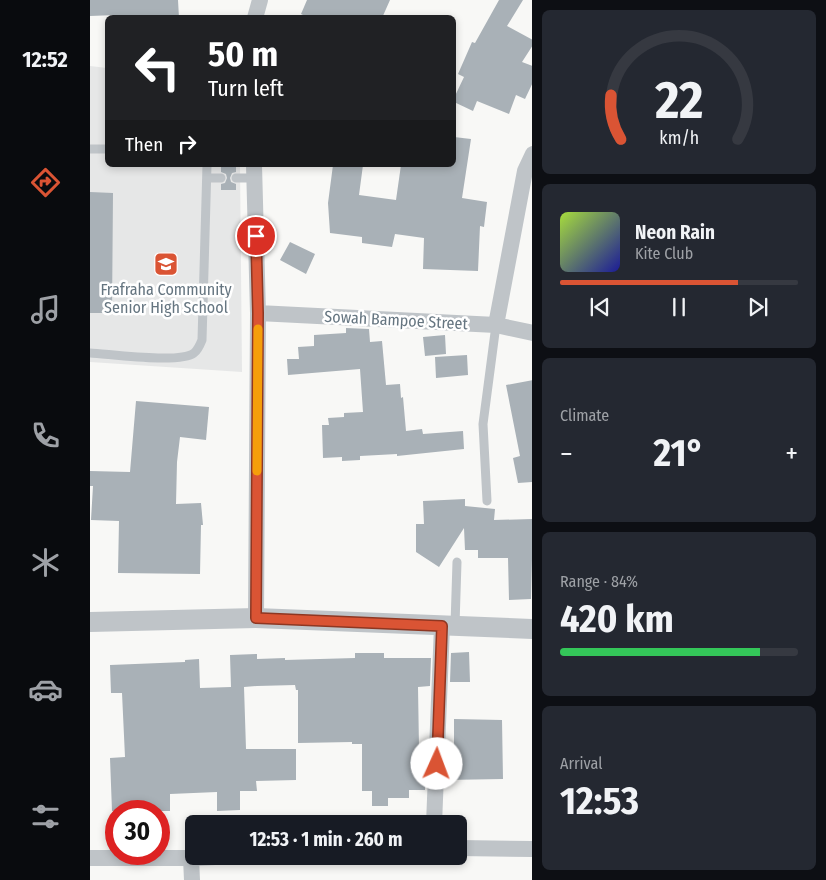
<!DOCTYPE html>
<meta charset="utf-8">
<style>
body{margin:0;font-family:"Fira Sans Condensed",sans-serif;background:#242831;color:#f1f3f6;height:100vh;display:flex;flex-direction:column;font-size:19px;white-space:nowrap}
*{box-sizing:border-box;margin:0}
p{font-size:16px;color:#9ea1a6}
.icon{flex:none;width:28px;height:28px;fill:none;stroke:currentColor;stroke-width:2;stroke-linecap:round;stroke-linejoin:round}
.map{position:relative;flex:1;overflow:hidden}
.panel{display:flex;flex-direction:column;gap:10px;padding:10px;background:#0d0f14;width:294px}
.panel>*{flex:none}
.banner{position:absolute;left:15px;top:15px;width:351px;height:152px;border-radius:8px;box-shadow:0 2px 8px #0003;background:#202124;color:#fff;overflow:hidden}
.speed{position:absolute;left:15px;top:800px;display:flex;gap:10px;font-size:25px;font-weight:700;text-align:center}
.speed>*{display:grid;place-content:center;width:65px;height:65px;border-radius:50%;background:#171b24;box-shadow:0 2px 8px #0003;line-height:1}
.speed .limit{border:8px solid #d22;background:#fff;color:#111}
.pin{position:absolute;display:grid;place-items:center;width:42px;height:42px;color:#fff;margin:-21px;border:2px solid #fff;border-radius:50%;box-shadow:0 1px 5px #0007}
.me{position:absolute;width:55px;margin:-28px;rotate:2deg;stroke-linejoin:round;filter:drop-shadow(0 0 4px #0008)}
.turn{display:flex;align-items:center;gap:18px;height:105px;padding:0 20px;font-size:22px}
.turn .icon{width:65px;height:65px;stroke-width:2.5}
.turn b{display:block;font-size:35px;line-height:42px}
.then{display:flex;align-items:center;height:48px;padding:0 20px;background:#0003;gap:10px;font-size:19px}
.big{font-size:38px;font-weight:700;line-height:1.1}
.panel .card{flex:1;display:flex;flex-direction:column;justify-content:center;gap:8px;min-width:0;padding:0 18px;border-radius:8px;background:#242831}
.panel .dial{align-items:center;gap:0}
.dial svg{height:130px;overflow:visible;fill:none;stroke:#363941;stroke-width:7;stroke-linecap:round;text-anchor:middle}
.dial text{fill:#f1f3f6;stroke:none}
.song{display:flex;align-items:center;gap:15px}
.cover{width:60px;height:60px;border-radius:8px;background:linear-gradient(135deg,hsl(80 70% 55%),hsl(240 70% 35%))}
.played{height:5px;border-radius:2px;background:linear-gradient(90deg,#da5434 75%,#363941 75%)}
.keys{display:flex;justify-content:space-around;direction:ltr}
.heat{display:flex;justify-content:space-between;align-items:center;font-size:28px;direction:ltr}
.charge{height:8px;border-radius:4px;background:linear-gradient(90deg,#34c759 84%,#363941 0)}
.trip{position:absolute;left:95px;top:815px;width:282px;height:50px;border-radius:8px;background:#171b24;box-shadow:0 2px 8px #0003;font-weight:700;line-height:50px;text-align:center}
main{display:flex;flex:1;min-height:0}
.tabs{display:flex;flex-direction:column;width:90px;justify-content:space-around;align-items:center;background:#090b0e;color:#9ea1a6}
.tabs .icon{width:35px;height:35px}
.tabs .current{color:#da5434}
.tabs b{font-size:22px;color:#f1f3f6}
.map>svg:first-child{display:block}
</style>
<main>
<nav class="tabs">
<b>12:52</b>
<svg class="icon current" aria-label="directions" viewBox="0 0 24 24"><path d="M12 3l9 9-9 9-9-9zM9 14v-3h6M13 9l2 2-2 2"/></svg>
<svg class="icon" aria-label="music" viewBox="0 0 24 24"><path d="M9 18V5l10-2v13"/><circle cx="6" cy="18" r="3"/><circle cx="16" cy="16" r="3"/></svg>
<svg class="icon" aria-label="phone" viewBox="0 0 24 24"><path d="M5 4h4l2 5-3 2q2 4 5 5l2-3 5 2v4C11 20 4 13 5 4z"/></svg>
<svg class="icon" aria-label="climate" viewBox="0 0 24 24"><path d="M12 3v18M4 7l16 10M4 17L20 7"/></svg>
<svg class="icon" aria-label="car" viewBox="0 0 24 24"><path d="M5 17H2v-5l4-1 3-4h7l3 4 3 1v5h-3M9 17h6M6 11h13"/><circle cx="7" cy="17" r="2"/><circle cx="17" cy="17" r="2"/></svg>
<svg class="icon" aria-label="filters" viewBox="0 0 24 24"><path d="M4 7h16M4 17h16"/><circle cx="9" cy="7" r="2"/><circle cx="15" cy="17" r="2"/></svg>
</nav>
<div class="map">
<svg width="443" height="880" viewBox="0 0 443 880">
<rect width="100%" height="100%" fill="#f8f8f6"/>
<path fill="#e6e7e7" d="M0,66L17,68L18,165H150L152,372L0,362Z"/>
<path fill="#a9b1b7" d="M0,0H88L89,18H26V15L0,16Z
M217,0H300L292,18H219L211,14Z
M409,0H433L417,26L443,40V45L432,62L443,66V82L435,99L426,95L419,114L387,101L383,111L364,102V98L374,77L368,74L382,42L385,43Z
M364,137L381,139L372,198L397,202L394,227L390,226L388,271L333,269L334,238L305,234L302,247L272,243V237L240,233L238,203L243,165H273L269,195L306,200L311,165H364Z
M131,165H146V172L142,173L140,178L141,182L146,184V190H131V184L135,183L137,178L136,174L131,172Z
M0,192L23,193L22,313H0Z
M200,242L225,254L216,274L190,260Z
M256,328L279,329L280,342L292,341L296,385L310,384L311,398L313,397L316,431L332,429L333,434L373,431L374,449L307,456V454L270,456V460L252,461V457L233,458L232,425H239L238,418L254,417V413L273,412L270,369L198,375L197,359H209L208,347L224,346V335L256,333Z
M355,335L356,354L335,356L333,337Z
M377,355L378,375L346,378L345,357Z
M443,380V482L428,483L423,458L430,456L416,385Z
M46,401L119,407L116,440L90,437L87,462L86,504L111,503L113,525H111L110,574L28,573L29,521L1,520L3,486H0V471L40,472Z
M375,499V506L405,509L404,520L443,519L441,599L419,600L418,558H388V550H375L374,528L349,567L326,552V524H334L333,501Z
M379,652L380,682H360L361,653Z
M265,653H294V658H341L340,686L328,687L329,748L337,747L335,790H319V798H298V806H282V791H272V744H262V742L208,743V690H206L205,685L167,686L154,687L156,749H206V780L166,781L167,791H150V810L127,811V792L80,794V811H22L20,758L35,757L32,693H21L20,665L95,662V660L109,659L110,688L141,687L140,655L167,654V659L195,658V660L265,658Z
M364,719L412,720L413,779L356,780L357,747H364Z"/>
<g fill="none" stroke-linecap="round" stroke-linejoin="round">
<path stroke="#bfc4c8" stroke-width="9" d="M0,149H18
M117,178H131
M146,178H164
M0,353C20,354 90,364 104,353C108,350 110,345 112,340L117,165
M397,501L393,424L406,325
M365,625L367,562"/>
<path stroke="#bfc4c8" stroke-width="16" d="M165,18L170,0
M164,165L168,313L166,618
M168,313L406,325L443,333
M406,325L435,171L443,154
M344,824L352,626
M369,848L443,849
M0,858H101L149,856
M101,858L102,880"/>
<path stroke="#bfc4c8" stroke-width="20" d="M0,622L166,618L443,629"/>
</g>
<g fill="none" stroke-linecap="round" stroke-linejoin="round">
<g stroke="#8e3722" stroke-width="12">
<path id="route" d="M166,236L168,313L166,618L352,626L347,764"/>
</g>
<use href="#route" stroke="#da5434" stroke-width="9"/>
<path stroke="#f59e0b" stroke-width="9" d="M167,471L168,329"/>
</g>
<defs>
<g id="school-square" transform="scale(1.25)"><rect x="-9" y="-9" width="18" height="18" rx="4" fill="#da5434" stroke="#fff"/><path d="M0-5L7-2L0 1L-7-2ZM-4 1L0 2.5L4 1V4Q0 6-4 4Z" fill="#fff"/></g>
</defs>
<g fill-rule="evenodd">
<use href="#school-square" x="76" y="264"/>
</g>
<g text-anchor="middle" dominant-baseline="central" stroke-width="5" stroke-linejoin="round" paint-order="stroke">
<g font-size="16" fill="#657580" stroke="#fff">
<text x="76" y="289">Frafraha Community<tspan x="76" dy="18">Senior High School</tspan></text>
</g>
<g font-size="16" fill="#657580" stroke="#fff">
<text transform="translate(306 320) rotate(3)">Sowah Bampoe Street</text>
</g>
</g>
</svg>
<div class="speed"><div class="limit">30</div></div>
<div class="pin" style="left:166px;top:236px;background:#d93025"><svg class="icon" aria-label="arrive" viewBox="0 0 24 24"><path d="M6 21V4h12l-3 4 3 4H6"/></svg></div>
<svg class="me" style="left:347px;top:764px" viewBox="-20 -20 40 40"><circle r="19" fill="#fff"/><path d="M0-13L10 11 0 6-10 11z" fill="#da5434"/></svg>
<div class="trip">12:53 · 1 min · 260 m</div>
<div class="banner">
<div class="turn"><svg class="icon" aria-label="left" viewBox="0 0 24 24"><path d="M17 20v-9H6M10 6l-5 5 5 5"/></svg><div><b>50 m</b>Turn left</div></div>
<div class="then">Then<svg class="icon" aria-label="right" viewBox="0 0 24 24"><path d="M7 20v-9h11M14 6l5 5-5 5"/></svg></div>
</div>
</div>
<section class="panel">
<div class="card dial"><svg viewBox="0 0 100 80">
<path d="M14 69A42 42 0 1 1 86 69"/>
<path d="M14 69A42 42 0 0 1 8 42" stroke="#da5434"/>
<text x="50" y="56" font-size="32" font-weight="700">22</text>
<text x="50" y="72" font-size="11">km/h</text>
</svg></div>
<div class="card">
<div class="song"><i class="cover"></i><div><b>Neon Rain</b><p>Kite Club</p></div></div>
<div class="played"></div>
<div class="keys"><svg class="icon" aria-label="previous" viewBox="0 0 24 24"><path d="M18 5L8 12l10 7zM5 5v14"/></svg><svg class="icon" aria-label="pause" viewBox="0 0 24 24"><path d="M8 5v14M16 5v14"/></svg><svg class="icon" aria-label="next" viewBox="0 0 24 24"><path d="M6 5l10 7-10 7zM19 5v14"/></svg></div>
</div>
<div class="card"><p>Climate</p>
<div class="heat"><a>−</a><b class="big">21°</b><a>+</a></div>
</div>
<div class="card"><p>Range · 84%</p><b class="big">420 km</b><div class="charge"></div></div>
<div class="card"><p>Arrival</p><b class="big">12:53</b></div>
</section>
</main>
